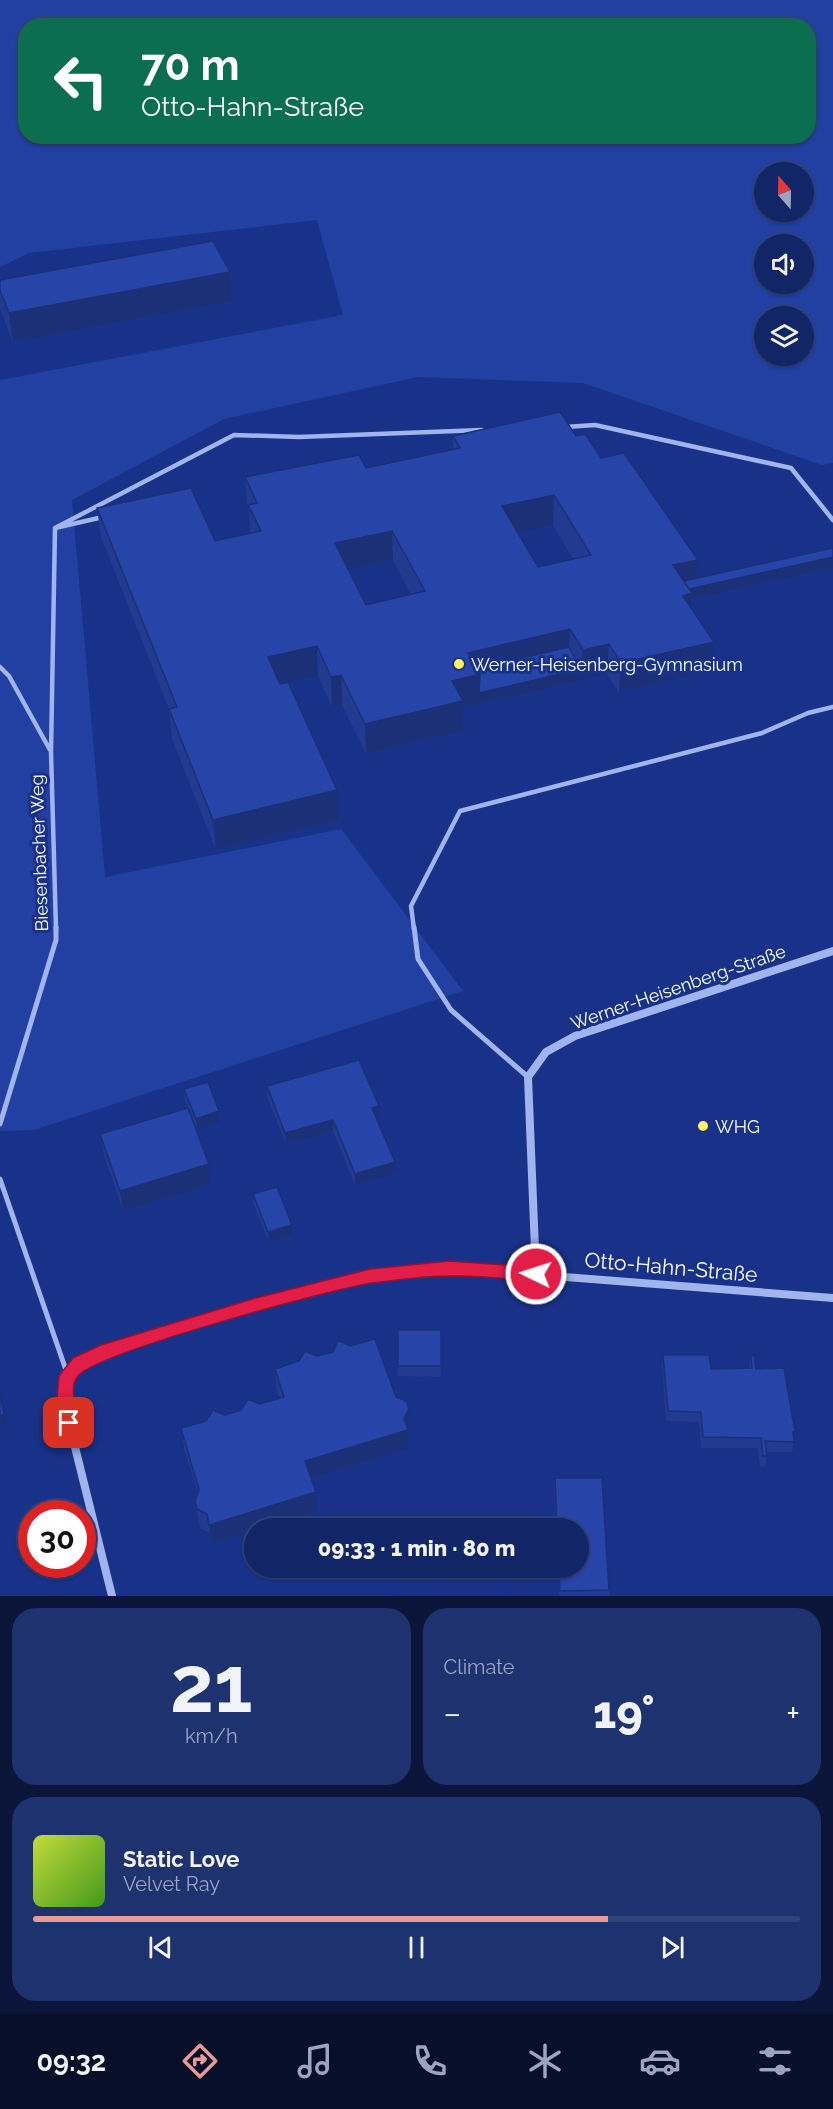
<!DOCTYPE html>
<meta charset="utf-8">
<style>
body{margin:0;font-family:Raleway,sans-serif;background:#1f3270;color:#f1f3f6;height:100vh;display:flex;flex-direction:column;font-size:22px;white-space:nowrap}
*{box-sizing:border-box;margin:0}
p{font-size:20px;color:#9ca5c0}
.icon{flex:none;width:33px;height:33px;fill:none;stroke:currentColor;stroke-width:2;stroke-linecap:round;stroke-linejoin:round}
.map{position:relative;height:1596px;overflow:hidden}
.drawer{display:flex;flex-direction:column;gap:12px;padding:12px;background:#0a1539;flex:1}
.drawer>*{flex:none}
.hud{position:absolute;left:18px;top:18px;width:798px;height:126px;border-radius:24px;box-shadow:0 2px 4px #0004,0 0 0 2px #31437b;background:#0b6e4f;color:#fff;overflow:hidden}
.needle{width:39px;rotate:340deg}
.controls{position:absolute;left:754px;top:162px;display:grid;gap:12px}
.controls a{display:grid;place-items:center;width:60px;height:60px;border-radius:50%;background:#122667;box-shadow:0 2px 4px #0004,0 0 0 2px #31437b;font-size:30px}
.speed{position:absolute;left:18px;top:1500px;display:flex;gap:12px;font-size:30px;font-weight:700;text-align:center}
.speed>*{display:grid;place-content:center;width:78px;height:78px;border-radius:50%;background:#122667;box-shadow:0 2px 4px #0004,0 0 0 2px #31437b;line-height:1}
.speed .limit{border:9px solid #d22;background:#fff;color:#111}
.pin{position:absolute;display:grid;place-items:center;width:51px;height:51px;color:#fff;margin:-26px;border-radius:12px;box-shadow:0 3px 9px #0006}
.me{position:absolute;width:66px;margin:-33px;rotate:274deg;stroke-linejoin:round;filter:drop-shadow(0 0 4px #0008)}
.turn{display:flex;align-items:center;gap:21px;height:126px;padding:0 24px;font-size:27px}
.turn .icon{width:78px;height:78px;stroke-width:2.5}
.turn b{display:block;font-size:42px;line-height:51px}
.big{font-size:45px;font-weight:800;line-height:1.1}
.drawer .card{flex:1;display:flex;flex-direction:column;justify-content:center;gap:9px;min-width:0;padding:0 21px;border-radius:24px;background:#1f3270}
.drawer .dial{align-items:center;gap:0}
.dial b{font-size:78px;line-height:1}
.song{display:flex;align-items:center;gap:18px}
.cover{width:72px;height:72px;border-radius:9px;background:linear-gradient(135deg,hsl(70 70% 55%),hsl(100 70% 35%))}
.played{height:6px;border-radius:3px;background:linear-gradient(90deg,#e69b98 75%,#31437b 75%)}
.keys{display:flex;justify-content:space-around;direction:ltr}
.heat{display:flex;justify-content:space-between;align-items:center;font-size:33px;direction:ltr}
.drawer .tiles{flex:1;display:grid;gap:12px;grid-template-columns:1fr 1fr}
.card:last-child{grid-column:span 2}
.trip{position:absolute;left:244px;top:1518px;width:345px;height:60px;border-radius:30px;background:#122667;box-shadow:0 2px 4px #0004,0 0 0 2px #31437b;font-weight:800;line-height:60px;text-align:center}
.tabs{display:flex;height:96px;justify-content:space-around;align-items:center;background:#070f29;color:#9ca5c0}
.tabs .icon{width:42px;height:42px}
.tabs .active{color:#e69b98}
.tabs b{font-size:27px;color:#f1f3f6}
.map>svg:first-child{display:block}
</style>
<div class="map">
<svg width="833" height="1596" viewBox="0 0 833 1596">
<rect width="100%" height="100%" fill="#183289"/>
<path fill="#2140a2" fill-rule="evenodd" d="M0,0H833V463L822,465L583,383L418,377L224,419L72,500L105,877L341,829L463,991L34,1130L0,1131V380L343,315L317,220L29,253L0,267ZM26,26H808V136H26ZM765,172H804V212H765ZM765,244H804V284H765ZM765,316H804V356H765Z"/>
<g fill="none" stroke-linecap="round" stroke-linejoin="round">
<path stroke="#a1b4ee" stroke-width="4.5" d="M565,427L595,425L791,468L833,520
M55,528L234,435L299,437L482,430
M0,667L9,676L50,750
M56,929L51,752L55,528L103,517
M414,929L411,906L460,811L762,733L808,713L833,707"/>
<path stroke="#a1b4ee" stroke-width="5" d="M414,927L418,959L451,1010L528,1077
M0,1124L56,940V927
M0,1179L68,1376"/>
<path stroke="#a1b4ee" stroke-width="8" d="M536,1274L528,1077L546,1052L575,1036L833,951
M112,1596L69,1423L65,1398L68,1376L79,1363L107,1350L256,1305L370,1276L449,1268L833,1298"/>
</g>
<path fill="#223b90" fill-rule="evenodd" d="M230,272L232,301L13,342L0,309V280Z
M453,436H576L601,458L698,560L696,578L833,548V568L692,599L691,607L710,671L619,693L607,674L463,708V731L366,754L342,705L332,707L318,676L288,683L337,790L338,820L216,850L172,739L169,709L101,537L97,508L215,541L250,533L249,510L247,506L245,477L366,468L453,450ZM553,525L573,559L538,567L518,532ZM393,560L411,595L366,605L348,570Z
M267,1086L379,1117L377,1118L396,1173L355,1185L333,1131L286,1144L267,1097Z
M184,1089L219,1111L220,1122L197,1130L185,1101Z
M100,1134L211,1185L123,1211L104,1155Z
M253,1194L292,1225V1235L269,1243L254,1205Z
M398,1330H441V1377L398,1376Z
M663,1355L711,1369L749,1368L751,1356L756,1369L795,1432L793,1437L794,1442L792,1452H766L767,1456L765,1467L760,1466L758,1448H701L699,1422L666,1421L662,1366Z
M275,1369L396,1397L409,1409L408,1449L311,1479L317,1512L212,1544L210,1533L200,1528L195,1500L198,1494L184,1448L181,1428L280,1399L276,1389Z
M555,1478L609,1590V1596H559L558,1568H579V1528H556L554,1489Z"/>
<path fill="#1b3076" d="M230,272L232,301L13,342L9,313Z
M554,495L553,525L501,536L502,506Z
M392,531L393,560L336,573L335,543Z
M833,557V568L692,599L689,623L673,565L698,560L695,588Z
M570,629L568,659L581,669L583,650L609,644L607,674L463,708V731L366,754L365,724L452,681L468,653Z
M714,642L710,671L619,693L621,663Z
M317,646L318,676L270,687L268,657Z
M341,675L342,705L332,707L331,677Z
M337,790L338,820L216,850L213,820Z
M379,1106V1117L373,1119L372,1108Z
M219,1111L220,1122L197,1130L196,1119Z
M333,1120V1131L286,1144L285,1133Z
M395,1162L396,1173L355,1185V1174Z
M209,1164L211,1185L123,1211L120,1191Z
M292,1225V1235L269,1243L268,1232Z
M0,1390L7,1424L0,1426Z
M409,1409L408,1449L307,1480L305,1461L404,1418Z
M316,1492L317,1512L263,1528H255V1531L212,1544L209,1525Z"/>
<path fill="#2745a8" stroke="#1b3076" stroke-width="1.5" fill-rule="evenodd" d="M213,241L230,272L9,313L0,291V280Z
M560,412L576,436L585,434L601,458L624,453L698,560L673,565L692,593L683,596L714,642L621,663L609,644L583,650L570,629L468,653L480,674L452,681L463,701L365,724L341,675L331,677L317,646L268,657L280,684L288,682L337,790L213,820L169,709L177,707L97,508L191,488L215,541L261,531L248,505L257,503L245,477L359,455L366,468L460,448L453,436ZM554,495L591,555L538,567L502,506ZM392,531L425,591L366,605L335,543Z
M833,548V557L689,589L684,581Z
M569,647L581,669L479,693L480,674L477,669Z
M359,1060L379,1106L372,1108L395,1162L355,1174L333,1120L285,1133L267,1086Z
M208,1082L219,1111L196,1119L184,1089Z
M188,1108L209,1164L120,1191L100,1134Z
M277,1187L292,1225L268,1232L253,1194Z
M398,1330H441V1366H398Z
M375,1339L396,1397L406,1401L409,1409L404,1418L408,1430L305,1461L316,1492L209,1525L207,1514L197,1509L195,1500L199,1490L181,1428L206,1421L213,1410L225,1415L241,1410L248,1399L260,1404L284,1397L275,1369L299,1361L305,1351L317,1356L333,1352L338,1340L350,1346Z
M663,1355H709L711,1369L752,1368L751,1356L754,1355L756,1369L784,1368L795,1432H793L794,1442L765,1441L767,1456H763L761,1438L703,1437L701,1412L668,1411Z
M0,1393L4,1414L0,1415Z
M555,1478H602L609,1590L560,1591L559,1568H579V1528H557Z
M396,1595L556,1596H396Z"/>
<path fill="#e11d48" stroke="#92132f" stroke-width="1.5" d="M449,1261L536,1267L542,1269L544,1274L542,1279L536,1281C507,1279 478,1275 449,1276C424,1276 397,1280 372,1283C332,1289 96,1353 78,1376C66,1391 82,1413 75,1429L69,1431L63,1429L57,1398L59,1376L73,1358L101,1345L256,1298L370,1269Z"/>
<g fill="#fff25d" stroke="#183289" stroke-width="2">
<circle cx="459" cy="664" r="6"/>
<circle cx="703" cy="1126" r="6"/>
</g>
<g text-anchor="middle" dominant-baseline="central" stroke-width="6" stroke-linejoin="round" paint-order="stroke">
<g font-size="18" fill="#fff" stroke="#183289" text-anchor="start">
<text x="471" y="664">Werner-Heisenberg-Gymnasium</text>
<text x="715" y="1126">WHG</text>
</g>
<g font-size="18" fill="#fff" stroke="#183289">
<text transform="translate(39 853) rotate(-92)">Biesenbacher Weg</text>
<text transform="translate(678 987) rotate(-19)">Werner-Heisenberg-Straße</text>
</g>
<g font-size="21" fill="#fff" stroke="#183289">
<text transform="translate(671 1267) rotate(5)">Otto-Hahn-Straße</text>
</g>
</g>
</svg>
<div class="controls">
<a><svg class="needle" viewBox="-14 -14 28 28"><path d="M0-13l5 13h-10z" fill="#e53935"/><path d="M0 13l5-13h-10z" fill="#9ca5c0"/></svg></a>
<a><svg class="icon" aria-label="sound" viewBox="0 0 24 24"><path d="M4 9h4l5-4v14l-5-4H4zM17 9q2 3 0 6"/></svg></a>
<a><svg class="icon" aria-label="layers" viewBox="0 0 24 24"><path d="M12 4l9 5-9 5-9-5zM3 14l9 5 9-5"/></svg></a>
</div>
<div class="speed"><div class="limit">30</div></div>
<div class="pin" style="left:69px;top:1423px;background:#d93025"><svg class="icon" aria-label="arrive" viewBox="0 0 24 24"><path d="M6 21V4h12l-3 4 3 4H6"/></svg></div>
<svg class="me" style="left:536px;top:1274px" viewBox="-20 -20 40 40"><circle r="17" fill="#e11d48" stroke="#fff" stroke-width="3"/><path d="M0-11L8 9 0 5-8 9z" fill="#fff"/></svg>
<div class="trip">09:33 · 1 min · 80 m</div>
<div class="hud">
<div class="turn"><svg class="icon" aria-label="left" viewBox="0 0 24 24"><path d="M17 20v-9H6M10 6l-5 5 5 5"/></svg><div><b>70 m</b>Otto-Hahn-Straße</div></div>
</div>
</div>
<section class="drawer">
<div class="tiles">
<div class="card dial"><b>21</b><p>km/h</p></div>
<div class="card"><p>Climate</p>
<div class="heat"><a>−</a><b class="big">19°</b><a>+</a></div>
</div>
<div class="card">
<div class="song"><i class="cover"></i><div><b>Static Love</b><p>Velvet Ray</p></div></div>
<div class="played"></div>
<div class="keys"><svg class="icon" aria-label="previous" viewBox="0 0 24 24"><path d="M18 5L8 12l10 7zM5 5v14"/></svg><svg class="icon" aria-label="pause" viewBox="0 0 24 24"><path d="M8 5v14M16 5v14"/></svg><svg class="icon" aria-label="next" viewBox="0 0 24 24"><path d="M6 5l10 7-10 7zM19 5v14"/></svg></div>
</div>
</div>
</section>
<nav class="tabs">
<b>09:32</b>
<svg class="icon active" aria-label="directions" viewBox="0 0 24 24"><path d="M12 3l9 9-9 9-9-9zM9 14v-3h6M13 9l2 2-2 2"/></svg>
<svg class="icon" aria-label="music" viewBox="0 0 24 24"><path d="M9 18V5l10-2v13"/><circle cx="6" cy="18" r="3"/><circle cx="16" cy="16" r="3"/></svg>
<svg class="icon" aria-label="phone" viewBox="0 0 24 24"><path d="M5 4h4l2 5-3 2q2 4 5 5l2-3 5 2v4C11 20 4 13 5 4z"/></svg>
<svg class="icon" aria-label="climate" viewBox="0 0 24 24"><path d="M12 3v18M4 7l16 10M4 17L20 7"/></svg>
<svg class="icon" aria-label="car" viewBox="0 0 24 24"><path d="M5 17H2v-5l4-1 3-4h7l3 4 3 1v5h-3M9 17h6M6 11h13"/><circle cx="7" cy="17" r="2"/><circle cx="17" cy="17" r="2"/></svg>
<svg class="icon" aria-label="filters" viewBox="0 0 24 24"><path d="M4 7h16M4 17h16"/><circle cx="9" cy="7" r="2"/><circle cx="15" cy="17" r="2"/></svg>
</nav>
